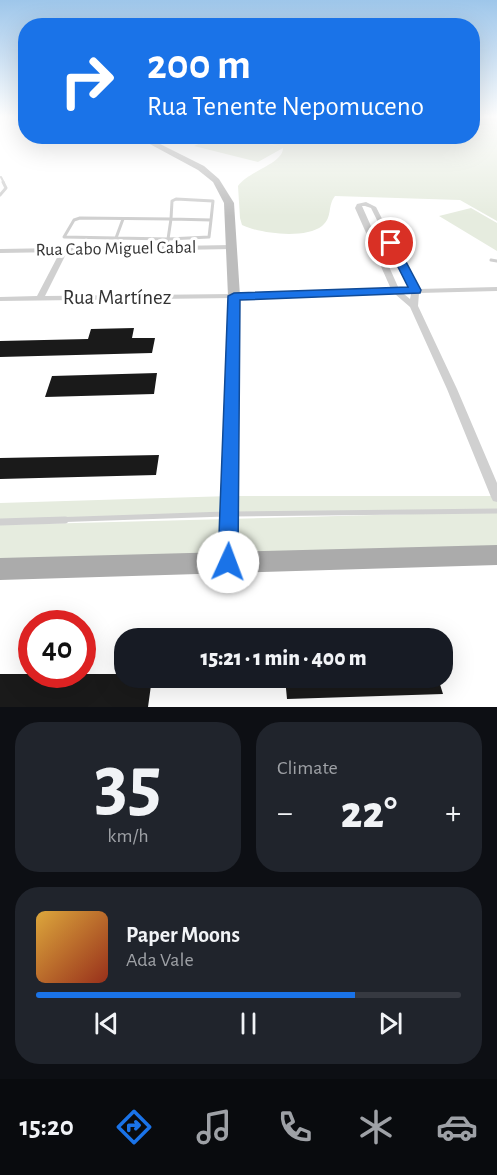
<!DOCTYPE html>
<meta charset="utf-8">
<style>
body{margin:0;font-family:"Alegreya Sans",sans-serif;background:#20242c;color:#f1f3f6;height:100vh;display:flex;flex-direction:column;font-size:22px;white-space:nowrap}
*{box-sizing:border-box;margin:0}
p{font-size:20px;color:#9ea1a6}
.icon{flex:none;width:33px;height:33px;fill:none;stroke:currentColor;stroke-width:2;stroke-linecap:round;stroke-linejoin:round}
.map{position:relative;height:707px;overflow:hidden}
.details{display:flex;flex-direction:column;gap:15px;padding:15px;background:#0d0f14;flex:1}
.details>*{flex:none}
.guide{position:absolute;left:18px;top:18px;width:462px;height:126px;border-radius:24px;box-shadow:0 6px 24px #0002;background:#1a73e8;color:#fff;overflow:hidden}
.speed{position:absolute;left:18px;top:610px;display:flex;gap:12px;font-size:30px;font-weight:700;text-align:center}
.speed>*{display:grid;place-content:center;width:78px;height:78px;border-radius:50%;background:#171b24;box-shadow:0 6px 24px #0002;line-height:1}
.speed .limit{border:9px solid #d22;background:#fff;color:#111}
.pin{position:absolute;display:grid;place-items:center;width:51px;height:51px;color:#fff;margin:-26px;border:3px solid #fff;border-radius:50%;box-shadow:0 2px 6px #0007}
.me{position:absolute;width:66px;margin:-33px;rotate:2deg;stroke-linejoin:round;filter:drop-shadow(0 0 4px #0008)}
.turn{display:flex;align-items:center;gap:21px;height:126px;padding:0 30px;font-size:27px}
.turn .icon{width:78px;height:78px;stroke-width:2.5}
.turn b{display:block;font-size:42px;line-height:51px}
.big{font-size:45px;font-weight:800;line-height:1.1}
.details .widget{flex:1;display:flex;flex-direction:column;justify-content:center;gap:9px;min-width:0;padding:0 21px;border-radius:24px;background:#20242c}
.details .dial{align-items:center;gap:0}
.dial b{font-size:78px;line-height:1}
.song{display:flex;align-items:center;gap:18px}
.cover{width:72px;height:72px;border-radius:9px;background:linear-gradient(135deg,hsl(40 70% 55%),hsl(10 70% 35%))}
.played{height:6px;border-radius:3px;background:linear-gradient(90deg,#1a73e8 75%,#363941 75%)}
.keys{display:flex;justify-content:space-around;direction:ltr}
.heat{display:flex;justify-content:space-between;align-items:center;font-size:33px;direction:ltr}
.details .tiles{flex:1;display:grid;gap:15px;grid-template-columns:1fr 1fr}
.widget:last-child{grid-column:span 2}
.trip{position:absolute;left:114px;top:628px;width:339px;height:60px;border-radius:24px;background:#171b24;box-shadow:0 6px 24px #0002;font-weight:800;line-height:60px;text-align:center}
.dock{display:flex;height:96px;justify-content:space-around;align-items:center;background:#090b0e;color:#9ea1a6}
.dock .icon{width:42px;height:42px}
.dock .current{color:#1a73e8}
.dock b{font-size:27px;color:#f1f3f6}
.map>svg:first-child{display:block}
</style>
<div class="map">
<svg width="497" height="707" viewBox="0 0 497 707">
<rect width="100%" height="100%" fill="#fff"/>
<path fill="#e6ecdf" d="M473,117H497V221L460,200L335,196C327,206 333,217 322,226C306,239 260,234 242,225L240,218L238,186C248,171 283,164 283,148L258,162L194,146C228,129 246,139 281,147L245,137L472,136Z
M471,208L497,223V251L439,216Z
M230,496H497V559L0,573V525L450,513L230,514L0,522V503Z"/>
<path fill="#1a1a1a" d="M134,328L132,338H155L152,353L0,357V341L88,339L91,329Z
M157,373L154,394L45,397L52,376Z
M159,455L156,475L0,479V458Z
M0,674H124V678H152L148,707H0Z
M285,678H438L443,694L287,699Z"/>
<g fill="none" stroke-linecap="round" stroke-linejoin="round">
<path stroke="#d0d0d0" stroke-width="2" d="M1,177L4,183"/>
<path stroke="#d0d0d0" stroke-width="3" d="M0,195L6,188L3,182
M171,219L211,220
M171,219L172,201L176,199L213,201L211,220
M116,238L123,219
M168,239L64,237L74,220L80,218L171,219
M168,239L171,219
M168,239L209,237L211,220
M167,248L168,239
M491,260L497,261"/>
<path stroke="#d0d0d0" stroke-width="5" d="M234,514L497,511
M22,521L225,514"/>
<path stroke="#d0d0d0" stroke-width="7" d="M0,522L65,520"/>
<path fill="#d0d0d0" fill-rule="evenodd" d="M366,202L376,207L418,289L497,287V291L419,293L418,306L457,389L497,483V502L493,501L491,497L447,389L410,307L395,294L234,298L0,301V297L37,296L60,252L0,253V249L232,245L235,247L232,249L67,252L45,296L234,294L391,289L355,208L357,204ZM362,206H365L371,208L411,289H399ZM404,294H411L410,299Z"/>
<path fill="#bdbdbd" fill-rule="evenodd" d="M135,136H144L204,166L219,179L234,203L240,296L238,562L235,569L228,572L221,569L218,562L228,296L224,203L213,182L198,170Z"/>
<path fill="#ababab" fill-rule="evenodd" d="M497,545V565L0,580V558Z"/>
</g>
<linearGradient id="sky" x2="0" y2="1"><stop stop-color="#9ec6ea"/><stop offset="0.54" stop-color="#fff"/><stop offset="1" stop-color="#fff" stop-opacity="0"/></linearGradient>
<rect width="497" height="216" fill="url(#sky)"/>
<path fill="#1a73e8" stroke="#114b97" stroke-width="1.5" d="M391,240L396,243L421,290L420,293L240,300L238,562L235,569L228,572L221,569L218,562L228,296L234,293L408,287L386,243Z"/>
<g text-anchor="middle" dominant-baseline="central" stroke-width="6" stroke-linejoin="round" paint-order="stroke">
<g font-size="18" fill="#333" stroke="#fff">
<text transform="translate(116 249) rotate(-1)">Rua Cabo Miguel Cabal</text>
</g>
<g font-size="21" fill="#333" stroke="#fff">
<text x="117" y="297">Rua Martínez</text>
</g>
</g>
</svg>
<div class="speed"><div class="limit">40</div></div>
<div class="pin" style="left:391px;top:243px;background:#d93025"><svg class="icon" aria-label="arrive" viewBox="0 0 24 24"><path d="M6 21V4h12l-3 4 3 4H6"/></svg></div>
<svg class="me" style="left:228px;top:562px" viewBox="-20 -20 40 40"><circle r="19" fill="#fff"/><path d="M0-13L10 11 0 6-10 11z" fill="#1a73e8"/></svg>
<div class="trip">15:21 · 1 min · 400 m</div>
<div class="guide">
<div class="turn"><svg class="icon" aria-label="right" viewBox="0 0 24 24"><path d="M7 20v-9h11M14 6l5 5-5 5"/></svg><div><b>200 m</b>Rua Tenente Nepomuceno</div></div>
</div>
</div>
<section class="details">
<div class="tiles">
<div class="widget dial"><b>35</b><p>km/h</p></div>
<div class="widget"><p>Climate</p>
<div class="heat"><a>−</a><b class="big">22°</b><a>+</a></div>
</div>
<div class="widget">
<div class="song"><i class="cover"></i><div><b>Paper Moons</b><p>Ada Vale</p></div></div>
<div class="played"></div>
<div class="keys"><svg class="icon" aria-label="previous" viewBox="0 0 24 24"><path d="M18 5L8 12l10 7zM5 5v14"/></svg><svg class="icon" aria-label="pause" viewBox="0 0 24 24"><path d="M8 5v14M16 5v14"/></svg><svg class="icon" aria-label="next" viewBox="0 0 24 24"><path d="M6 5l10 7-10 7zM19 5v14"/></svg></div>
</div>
</div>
</section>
<nav class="dock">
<b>15:20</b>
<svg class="icon current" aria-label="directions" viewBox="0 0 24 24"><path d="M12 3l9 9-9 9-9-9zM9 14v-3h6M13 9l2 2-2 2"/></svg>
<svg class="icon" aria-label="music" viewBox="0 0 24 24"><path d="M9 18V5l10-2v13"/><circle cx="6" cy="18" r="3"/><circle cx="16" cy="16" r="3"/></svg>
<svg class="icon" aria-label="phone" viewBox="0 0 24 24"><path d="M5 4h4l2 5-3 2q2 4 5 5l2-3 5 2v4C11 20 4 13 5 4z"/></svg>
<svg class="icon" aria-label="climate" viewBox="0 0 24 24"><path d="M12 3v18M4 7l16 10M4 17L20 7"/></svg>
<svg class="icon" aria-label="car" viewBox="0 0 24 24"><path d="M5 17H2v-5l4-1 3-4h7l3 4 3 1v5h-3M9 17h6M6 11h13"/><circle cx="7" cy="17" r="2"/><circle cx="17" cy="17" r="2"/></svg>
</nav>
